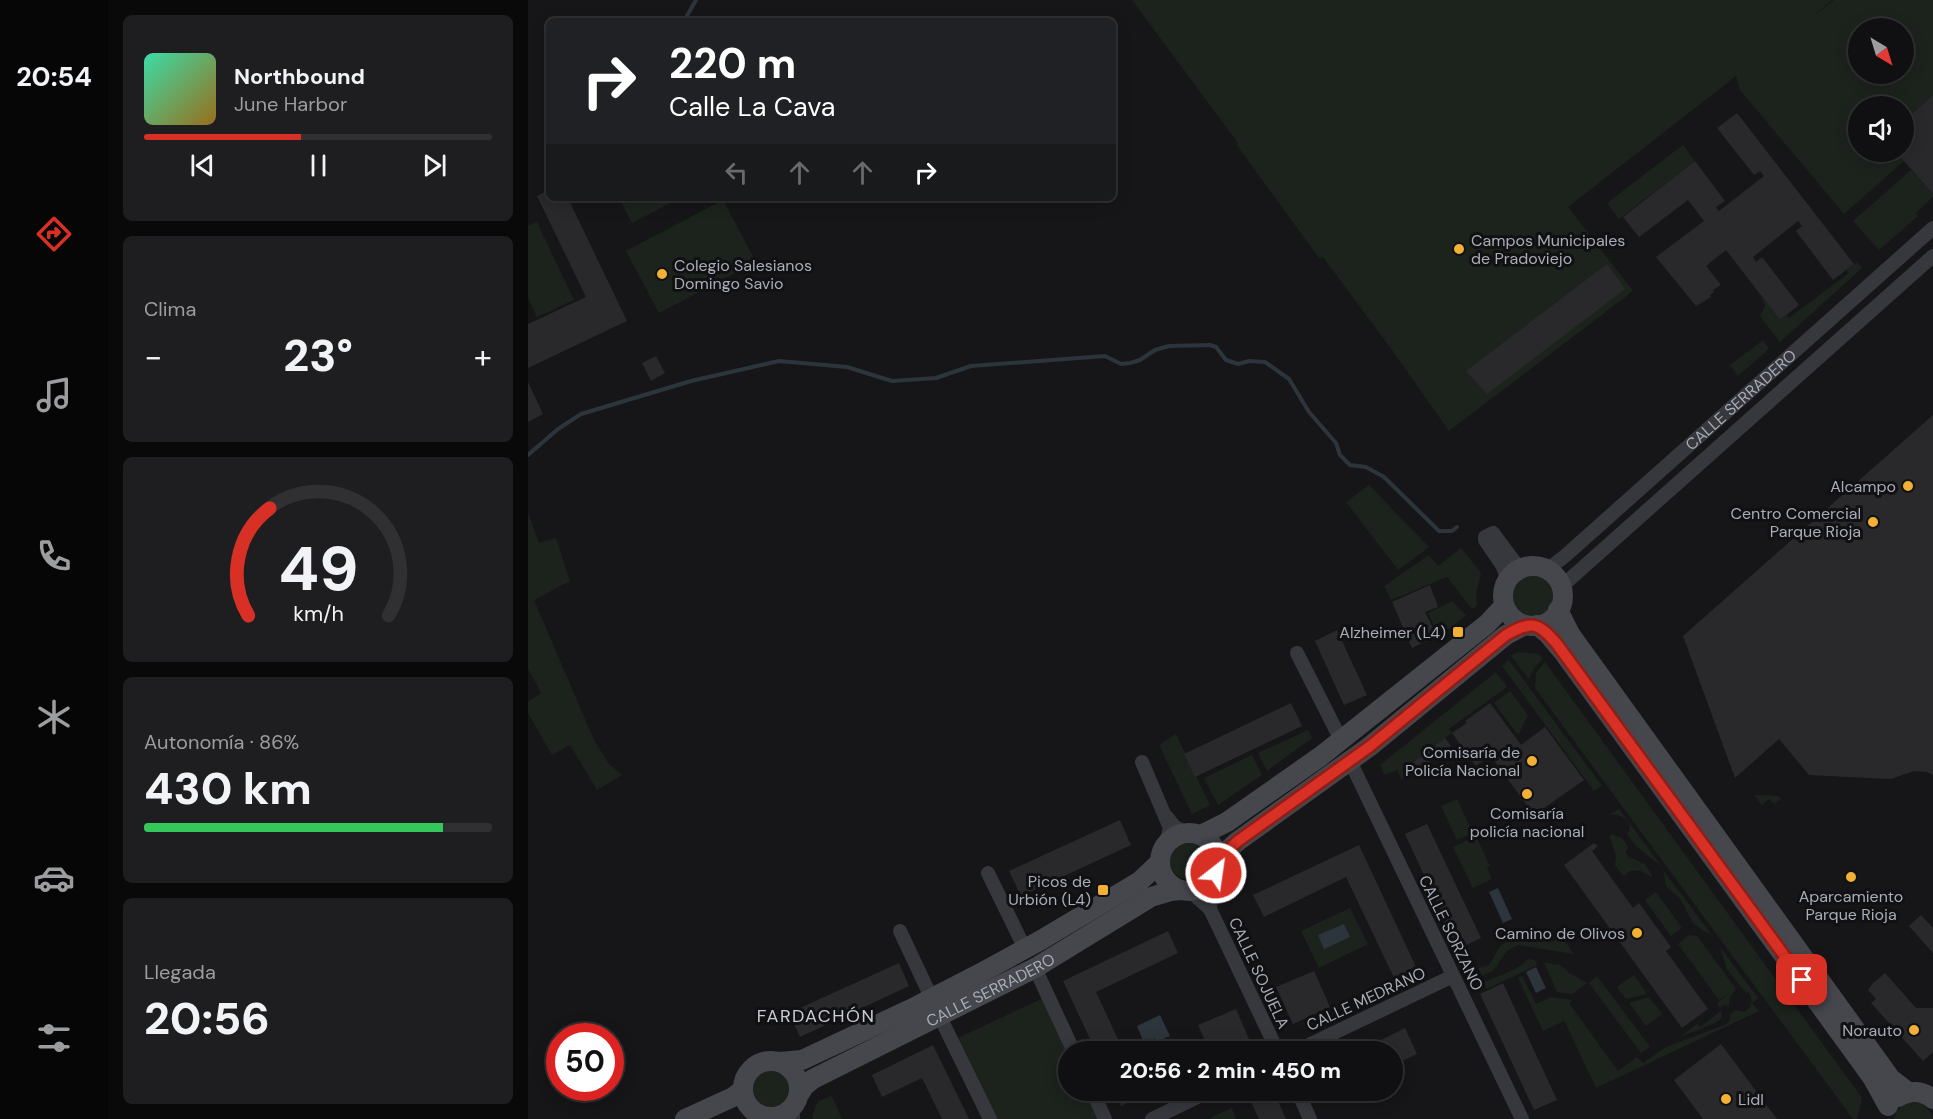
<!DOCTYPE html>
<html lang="es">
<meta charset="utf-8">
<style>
body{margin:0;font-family:"DM Sans",sans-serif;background:#1e1e20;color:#f1f3f6;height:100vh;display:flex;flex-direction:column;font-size:22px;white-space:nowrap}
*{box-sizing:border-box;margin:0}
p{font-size:20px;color:#9c9d9f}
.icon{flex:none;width:33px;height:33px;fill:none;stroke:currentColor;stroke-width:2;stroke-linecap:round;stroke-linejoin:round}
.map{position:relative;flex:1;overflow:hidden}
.details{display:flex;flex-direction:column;gap:15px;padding:15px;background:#09090a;width:420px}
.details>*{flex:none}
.guide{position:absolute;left:18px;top:18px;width:570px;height:183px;border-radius:9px;box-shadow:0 3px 15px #0003,0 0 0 2px #303032;background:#202124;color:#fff;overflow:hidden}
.needle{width:39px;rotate:142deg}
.tools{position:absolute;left:1320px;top:18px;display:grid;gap:12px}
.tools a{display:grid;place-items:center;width:66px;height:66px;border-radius:50%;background:#101012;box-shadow:0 3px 15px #0003,0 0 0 2px #303032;font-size:30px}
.speed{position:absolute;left:18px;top:1023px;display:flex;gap:12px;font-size:30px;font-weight:700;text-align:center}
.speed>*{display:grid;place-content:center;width:78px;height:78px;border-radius:50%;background:#101012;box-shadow:0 3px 15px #0003,0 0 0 2px #303032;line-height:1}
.speed .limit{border:9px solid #d22;background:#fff;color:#111}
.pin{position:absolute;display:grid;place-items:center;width:51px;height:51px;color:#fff;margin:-26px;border-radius:12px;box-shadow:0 3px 9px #0006}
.me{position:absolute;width:66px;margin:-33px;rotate:30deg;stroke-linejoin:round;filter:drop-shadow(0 0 4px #0008)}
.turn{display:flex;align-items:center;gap:21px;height:126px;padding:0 24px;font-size:27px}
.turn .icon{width:78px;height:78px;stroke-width:2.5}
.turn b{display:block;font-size:42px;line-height:51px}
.lanes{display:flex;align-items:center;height:57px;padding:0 24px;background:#0003;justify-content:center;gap:30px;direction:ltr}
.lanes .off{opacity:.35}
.big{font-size:45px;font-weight:800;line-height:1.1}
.details .tile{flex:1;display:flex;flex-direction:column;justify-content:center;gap:9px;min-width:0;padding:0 21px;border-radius:9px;background:#1e1e20}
.details .dial{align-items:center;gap:0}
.dial svg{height:156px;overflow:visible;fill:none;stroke:#303032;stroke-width:7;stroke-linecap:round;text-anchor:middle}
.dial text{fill:#f1f3f6;stroke:none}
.song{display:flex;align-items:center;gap:18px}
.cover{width:72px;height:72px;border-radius:9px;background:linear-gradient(135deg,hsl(160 70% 55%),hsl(40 70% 35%))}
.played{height:6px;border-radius:3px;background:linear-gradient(90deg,#d93025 45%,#303032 45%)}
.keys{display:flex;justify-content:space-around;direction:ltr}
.heat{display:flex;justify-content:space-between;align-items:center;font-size:33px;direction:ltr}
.charge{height:9px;border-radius:4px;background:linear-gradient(90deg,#34c759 86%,#303032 0)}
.trip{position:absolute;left:530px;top:1041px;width:345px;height:60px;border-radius:30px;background:#101012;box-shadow:0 3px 15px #0003,0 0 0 2px #303032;font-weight:800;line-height:60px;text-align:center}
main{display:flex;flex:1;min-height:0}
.tab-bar{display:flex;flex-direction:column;width:108px;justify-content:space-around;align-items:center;background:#060607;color:#9c9d9f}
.tab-bar .icon{width:42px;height:42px}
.tab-bar .current{color:#d93025}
.tab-bar b{font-size:27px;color:#f1f3f6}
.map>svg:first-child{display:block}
</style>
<main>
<nav class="tab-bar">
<b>20:54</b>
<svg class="icon current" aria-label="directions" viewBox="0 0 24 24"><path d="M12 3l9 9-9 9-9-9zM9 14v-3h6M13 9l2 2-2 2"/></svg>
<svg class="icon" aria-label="music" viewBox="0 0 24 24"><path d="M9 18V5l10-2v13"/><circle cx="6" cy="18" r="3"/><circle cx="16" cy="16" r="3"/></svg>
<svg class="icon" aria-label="phone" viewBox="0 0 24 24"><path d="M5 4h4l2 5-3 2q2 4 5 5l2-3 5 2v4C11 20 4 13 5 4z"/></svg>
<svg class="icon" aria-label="climate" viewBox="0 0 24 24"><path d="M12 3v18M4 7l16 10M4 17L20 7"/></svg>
<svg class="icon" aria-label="car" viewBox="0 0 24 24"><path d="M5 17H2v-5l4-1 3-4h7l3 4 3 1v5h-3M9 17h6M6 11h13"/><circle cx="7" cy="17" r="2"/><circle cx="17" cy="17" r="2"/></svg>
<svg class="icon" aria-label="filters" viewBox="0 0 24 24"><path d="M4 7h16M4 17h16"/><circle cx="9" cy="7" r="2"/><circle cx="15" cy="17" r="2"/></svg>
</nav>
<section class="details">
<div class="tile">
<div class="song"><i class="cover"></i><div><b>Northbound</b><p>June Harbor</p></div></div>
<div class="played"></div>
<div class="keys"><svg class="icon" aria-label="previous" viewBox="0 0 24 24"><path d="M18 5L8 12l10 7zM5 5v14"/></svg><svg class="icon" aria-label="pause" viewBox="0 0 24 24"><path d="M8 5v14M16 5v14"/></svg><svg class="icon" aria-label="next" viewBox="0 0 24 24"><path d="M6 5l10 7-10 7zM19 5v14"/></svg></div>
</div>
<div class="tile"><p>Clima</p>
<div class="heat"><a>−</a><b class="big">23°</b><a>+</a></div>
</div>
<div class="tile dial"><svg viewBox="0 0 100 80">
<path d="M14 69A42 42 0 1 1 86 69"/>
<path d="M14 69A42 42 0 0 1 25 14" stroke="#d93025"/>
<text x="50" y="56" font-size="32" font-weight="700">49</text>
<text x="50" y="72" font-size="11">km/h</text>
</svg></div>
<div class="tile"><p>Autonomía · 86%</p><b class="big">430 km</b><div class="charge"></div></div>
<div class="tile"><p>Llegada</p><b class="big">20:56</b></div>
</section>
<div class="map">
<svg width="1405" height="1119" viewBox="0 0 1405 1119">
<rect width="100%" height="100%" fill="#161618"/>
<path fill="#1c231d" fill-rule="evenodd" d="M604,0H1304L1284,17L1306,0H1405V95L1376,121V106H1330V152H1368L1376,161L1316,214L1212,90L1208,76L1040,207L1105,291L921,431L864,350L795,257L791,258L708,144L710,143ZM1330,28H1376V74H1330Z
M1155,145L1167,161L1091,219L1079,203Z
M1383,170L1405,194V197L1388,213L1390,216L1351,250L1325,221Z
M91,198H152L104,223Z
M195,200L228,262L131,313L98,251Z
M9,222L46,300L9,317L0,298V226Z
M1329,262L1334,268L1252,342L1232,316L1237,306L1233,296L1252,320L1259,315L1261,318L1321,273L1318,270Z
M1235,340L1241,349L1210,376L1202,365Z
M841,485L901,547L870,570L818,502Z
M0,513L11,543L28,538L42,581L6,600L66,740L81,764L94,775L69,790L42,745L24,755L0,713V702L13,693L0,668Z
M933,548L953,573L948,594L949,605L944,609L919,577L863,600L856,586L901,555L910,566Z
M985 596a20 20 0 1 1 40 0a20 20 0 1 1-40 0Z
M924,601L938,615L911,637L900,613Z
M990,652L1011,654L1015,659L1006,668L1001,679L983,656Z
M981,660L1074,786L1066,791L974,666Z
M1017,662L1334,1098L1329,1119H1325L1007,688L1008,673Z
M968,672L979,687L921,729L924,733L877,767L883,776L874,779L869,770L857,775L852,765Z
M982,691L1000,715L990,735L966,703Z
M780,730L784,738L739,771L730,753Z
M648,734L682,805L664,814L631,745Z
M724,755L734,775L690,805L676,778Z
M1226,795L1250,796L1253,799L1246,804L1241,799L1234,805Z
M929,799L945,833L929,840L913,806Z
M1091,809L1133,866C1120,854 1108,850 1099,833L1101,832L1102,825C1098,817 1089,813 1080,815Z
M1083,834L1094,838L1100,847L1098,852L1101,858L1106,859L1115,864L1116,863L1124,875L1123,877C1115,872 1104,865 1096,877L1087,865L1088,855L1082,837Z
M948,836L962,866L959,868L964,879L945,888L925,847Z
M642 861a18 18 0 1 1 36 0a18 18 0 1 1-36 0Z
M1135,870L1183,934C1159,924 1164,917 1152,899C1148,894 1142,891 1138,886Z
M1128,892L1154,928L1143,936L1117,900Z
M822,908L840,944L791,968L773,931Z
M1161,935L1169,936L1208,989L1202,997L1201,1006L1195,1005L1192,1008L1189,1003L1202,992L1191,1000L1150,944Z
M992,936L1025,942L1033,936L1046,954L990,945L979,951L965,971L954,976L950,968L961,965L973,945Z
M1192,947L1230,998L1224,1003L1231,1011L1068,1088L1027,1001L1036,1021L1015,1031L990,978L994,976L1008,1004L1024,997L1044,1000L1041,1003L1090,1071L1109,1057L1115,1063L1138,1047L1199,1024L1202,1020V1015L1207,1010L1216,1012C1224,1007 1226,999 1220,992L1218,993L1199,969Z
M1000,959L1007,960L1009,965L959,989L956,982C971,975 988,972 1000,959Z
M1016,962L1029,965L1030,964L1039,970V972L1059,983L1044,994L1029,992Z
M1106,975L1119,994L1098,999L1089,987Z
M1069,976L1122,1047L1113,1053L1061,983Z
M1121,997L1134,1014L1118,1026L1101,1003Z
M515,998L540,1052V1090L559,1091L572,1119H466L428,1039Z
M1193,1011L1194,1018L1189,1022L1152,1037L1169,1024L1172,1027Z
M225 1089a18 18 0 1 1 36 0a18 18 0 1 1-36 0Z
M304,1096L314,1119H285L284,1117L290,1101Z
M1380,1102L1394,1103L1403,1113L1405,1119H1366L1369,1110Z
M704,1108L708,1119H680Z"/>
<path fill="#2c353c" d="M970,888L984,919L975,923L961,892Z
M816,924L822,937L796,949L790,935Z
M1008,967L1018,988L1008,993L998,972Z
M632,1015L642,1036L629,1042L627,1038L616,1043L609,1026Z"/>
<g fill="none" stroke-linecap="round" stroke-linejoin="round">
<path stroke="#2c353c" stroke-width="4" d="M156,21L168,0
M0,455L30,429L53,414L163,381L251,361L319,367L364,381L408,378L443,366L577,356L593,364L602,363L612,360L627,350L641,346L682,345L688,347L698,360L710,364L721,361L737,362L761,379L781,412L808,443L812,455L822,465L838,467L856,477L911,531H924L929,527"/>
</g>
<path fill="#29292c" d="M1405,95V194L1368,152H1376V121Z
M1209,113L1326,264L1305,280L1268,231L1274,226L1270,221L1225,257L1228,262L1234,257L1271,305L1252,320L1198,250L1178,266L1193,285L1185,290L1186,292L1182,295L1183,297L1168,306L1128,257L1176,221L1160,200L1111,237L1095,217L1167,161L1197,201L1188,207L1191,211L1236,176L1232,171L1226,175L1189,128Z
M21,190V198H40L99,321L0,368V324L58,297L9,196Z
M1079,264L1097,289L959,394L938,371Z
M128,356L137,373L123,381L114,363Z
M0,382L15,414L0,422Z
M1405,415V775L1399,772L1386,771L1363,779L1281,775L1251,739L1207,778L1155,636Z
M902,585L910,607L897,612L909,636L884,648L864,602Z
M809,630L839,695L816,705L787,641Z
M763,703L774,726L667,777L656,754Z
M962,703L993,745L1017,727L1056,780L1006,815L962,755L948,766L924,733L939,723L937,721Z
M917,738L923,746L883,775L877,768Z
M592,820L603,845L493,896L481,871Z
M899,824L953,938L930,949L877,834Z
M1066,843L1070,846L1064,851L1105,908L1111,903L1143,947L1138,951L1180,1009L1154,1028L1036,865Z
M831,845L889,969L867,980L818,877L736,917L725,895Z
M1393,915L1405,928V953L1381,926Z
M640,931L650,953L568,992L596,1052H568L535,981Z
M371,963L381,986L272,1037L261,1013Z
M786,971L802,1007L765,1024L748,987Z
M1357,973L1388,1008H1405V1052L1395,1061L1343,1003L1348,999L1340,990L1344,984Z
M975,983L1029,1100L1006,1110L952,994Z
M708,1009L724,1046L711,1052H682L670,1025Z
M877,1028L889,1054L864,1066V1052H829Z
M1193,1044L1249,1119H1175L1146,1080Z
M405,1045L441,1119H414L394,1078L354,1097L344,1075Z
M586,1090H614L616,1095L593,1106Z
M737,1090H745L758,1119H731L721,1098Z"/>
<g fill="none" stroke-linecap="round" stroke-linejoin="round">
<g stroke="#37383d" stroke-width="14">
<path id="s1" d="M1019,570L1037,556L1405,228"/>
<path d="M980,580L974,565L957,540V537L965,533L988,564L995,568"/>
<path d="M1033,587L1405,256"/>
<path d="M769,653L813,740"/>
<path d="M822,761L994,1119"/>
<path d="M614,762L642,828L638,843"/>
<path d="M639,817L646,826L658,833"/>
<path d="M460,873L497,949"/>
<path d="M662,891L682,909L750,1052"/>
<path d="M682,909L684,879"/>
<path d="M372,931L404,999"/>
<path d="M507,968L546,1052"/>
<path d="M412,1017L462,1119"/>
<path d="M766,1052L925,976"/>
<path d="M564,1090L577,1119"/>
<path d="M769,1090L782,1119"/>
<path d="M265,1108V1119"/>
<path d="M247,1118L248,1119"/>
<path d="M624,1119L684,1090"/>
</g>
<g stroke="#45474d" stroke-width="20">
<circle cx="1005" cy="596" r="30"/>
<path d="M1030,610L1042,634L1363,1079L1380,1092"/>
<path d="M1009,625L1020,634L1036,653L1344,1077L1360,1106"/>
<circle cx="661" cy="862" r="29"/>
<path d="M673,835L699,822L793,756L959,624L976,606"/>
<path d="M690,859L710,841L841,747L978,635L997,625"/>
<circle cx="243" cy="1089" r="28"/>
<path d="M252,1062L274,1060L387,1007L451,974L513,940L612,881L631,863"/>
<path id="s2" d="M272,1093L276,1086L285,1079L507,968L623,897L643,891L653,890"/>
<path d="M1370,1097C1382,1090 1394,1090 1405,1099"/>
<path d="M157,1119L205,1097L215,1090"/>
</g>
</g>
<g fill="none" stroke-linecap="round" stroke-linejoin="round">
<g stroke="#8d1f18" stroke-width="15">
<path id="route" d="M688,873L690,859L710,841L841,747L978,635C1003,621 1009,621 1029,644L1274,980"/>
</g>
<use href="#route" stroke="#d93025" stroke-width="10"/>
</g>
<g fill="#f2b134" stroke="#111113" stroke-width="2">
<circle cx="931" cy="249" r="6"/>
<circle cx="134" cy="274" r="6"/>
<circle cx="1380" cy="486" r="6"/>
<circle cx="1345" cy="522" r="6"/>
<rect x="924" y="626" width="12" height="12" rx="3"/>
<circle cx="1004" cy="761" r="6"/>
<circle cx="999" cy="794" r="6"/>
<circle cx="1323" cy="877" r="6"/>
<rect x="569" y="884" width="12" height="12" rx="3"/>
<circle cx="1109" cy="933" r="6"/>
<circle cx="1386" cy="1030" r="6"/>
<circle cx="1198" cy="1099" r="6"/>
</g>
<g text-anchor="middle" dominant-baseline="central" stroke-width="6" stroke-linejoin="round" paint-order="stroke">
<g font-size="16" fill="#a8adb8" stroke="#111113" text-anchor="end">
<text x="943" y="240" text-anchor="start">Campos Municipales<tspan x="943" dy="18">de Pradoviejo</tspan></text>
<text x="146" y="265" text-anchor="start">Colegio Salesianos<tspan x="146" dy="18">Domingo Savio</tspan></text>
<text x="1368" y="486">Alcampo</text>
<text x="1333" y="513">Centro Comercial<tspan x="1333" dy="18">Parque Rioja</tspan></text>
<text x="918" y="632">Alzheimer (L4)</text>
<text x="992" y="752">Comisaría de<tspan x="992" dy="18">Policía Nacional</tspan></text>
<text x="999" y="813" text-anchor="middle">Comisaría<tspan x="999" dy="18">policía nacional</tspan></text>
<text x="563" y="881">Picos de<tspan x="563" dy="18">Urbión (L4)</tspan></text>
<text x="1323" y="896" text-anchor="middle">Aparcamiento<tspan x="1323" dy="18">Parque Rioja</tspan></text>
<text x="1097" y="933">Camino de Olivos</text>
<text x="1374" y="1030">Norauto</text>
<text x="1210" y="1099" text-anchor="start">Lidl</text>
</g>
<g font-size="16" fill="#a8adb8" stroke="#111113">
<text stroke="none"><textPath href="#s1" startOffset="258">CALLE SERRADERO</textPath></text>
<text transform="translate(923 933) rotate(64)">CALLE SORZANO</text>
<text transform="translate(731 973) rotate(65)">CALLE SOJUELA</text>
<text stroke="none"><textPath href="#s2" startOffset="218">CALLE SERRADERO</textPath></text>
<text transform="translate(838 999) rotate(-25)">CALLE MEDRANO</text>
</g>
<g font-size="18" letter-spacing="1.5" fill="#c9ccd4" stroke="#111113">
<text x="288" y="1016">FARDACHÓN</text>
</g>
</g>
</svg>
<div class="tools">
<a><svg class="needle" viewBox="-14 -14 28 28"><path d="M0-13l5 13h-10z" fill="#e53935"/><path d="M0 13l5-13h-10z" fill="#9c9d9f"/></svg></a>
<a><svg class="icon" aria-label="sound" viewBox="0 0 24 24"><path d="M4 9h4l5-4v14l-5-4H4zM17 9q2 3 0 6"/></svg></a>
</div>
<div class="speed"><div class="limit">50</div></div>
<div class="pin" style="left:1274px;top:980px;background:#d93025"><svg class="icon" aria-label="arrive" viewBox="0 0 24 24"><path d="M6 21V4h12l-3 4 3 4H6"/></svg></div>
<svg class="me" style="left:688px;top:873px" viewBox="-20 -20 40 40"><circle r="17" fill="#d93025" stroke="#fff" stroke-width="3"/><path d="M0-11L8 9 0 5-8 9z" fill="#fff"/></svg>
<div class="trip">20:56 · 2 min · 450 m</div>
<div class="guide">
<div class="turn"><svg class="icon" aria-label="right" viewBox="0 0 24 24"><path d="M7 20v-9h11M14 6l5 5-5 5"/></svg><div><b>220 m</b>Calle La Cava</div></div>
<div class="lanes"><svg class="icon off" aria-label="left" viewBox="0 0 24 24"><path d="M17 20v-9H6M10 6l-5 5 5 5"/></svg><svg class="icon off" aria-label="ahead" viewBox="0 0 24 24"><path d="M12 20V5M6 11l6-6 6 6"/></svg><svg class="icon off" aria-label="ahead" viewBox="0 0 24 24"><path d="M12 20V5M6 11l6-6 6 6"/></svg><svg class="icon" aria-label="right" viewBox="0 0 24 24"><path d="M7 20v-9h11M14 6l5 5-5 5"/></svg></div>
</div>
</div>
</main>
